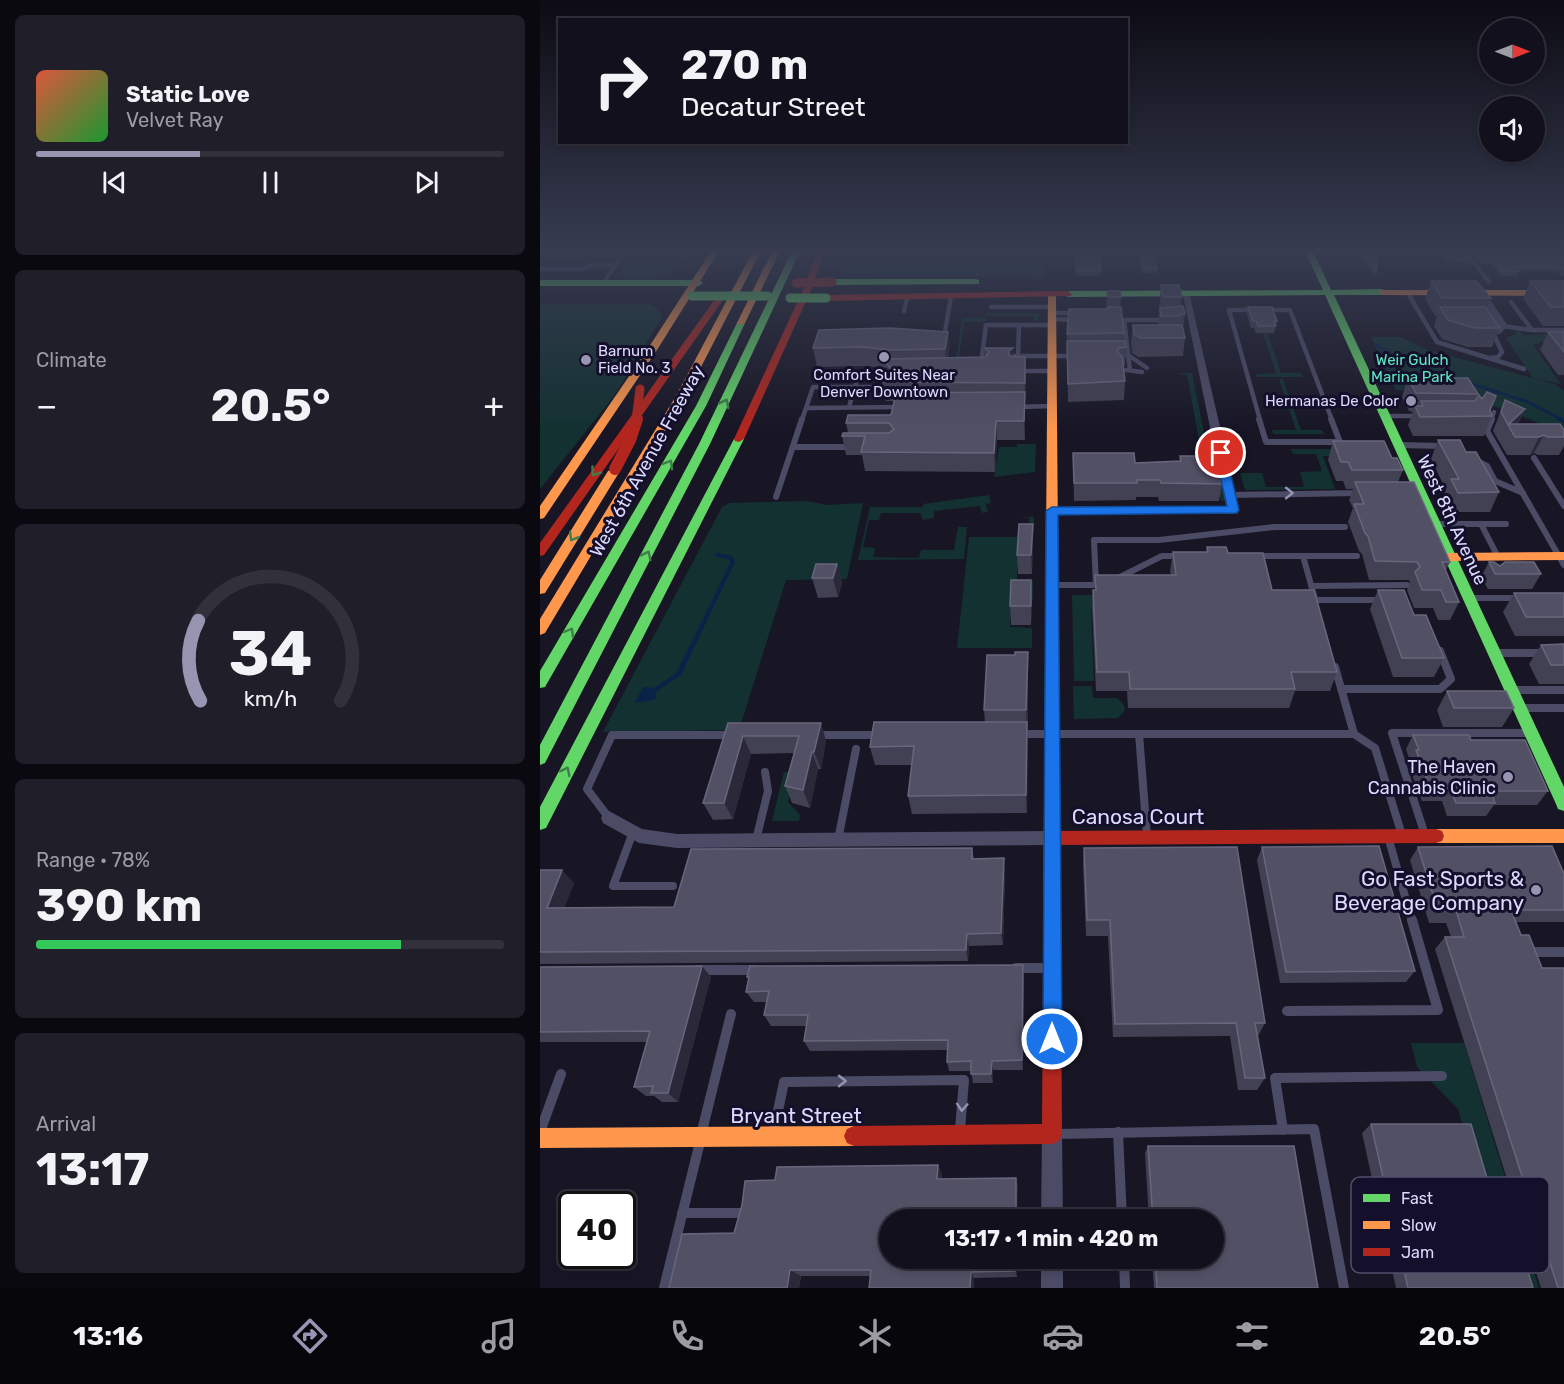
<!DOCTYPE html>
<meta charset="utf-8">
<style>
body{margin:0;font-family:Rubik,sans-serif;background:#1f1e29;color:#f1f3f6;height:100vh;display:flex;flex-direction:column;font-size:22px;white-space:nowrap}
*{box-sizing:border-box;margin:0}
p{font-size:20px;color:#9c9da3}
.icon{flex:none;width:33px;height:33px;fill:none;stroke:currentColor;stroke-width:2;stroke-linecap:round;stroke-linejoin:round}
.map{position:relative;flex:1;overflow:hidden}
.panel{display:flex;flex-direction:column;gap:15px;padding:15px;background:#0a090f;width:540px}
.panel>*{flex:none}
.banner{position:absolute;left:18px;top:18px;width:570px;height:126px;border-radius:0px;box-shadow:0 3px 9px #0003,0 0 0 2px #31303b;background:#12101c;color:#f1f3f6;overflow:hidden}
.needle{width:39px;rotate:90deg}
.fabs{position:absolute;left:939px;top:18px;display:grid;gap:12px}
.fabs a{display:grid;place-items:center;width:66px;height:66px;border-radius:50%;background:#12101c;box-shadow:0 3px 9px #0003,0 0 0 2px #31303b;font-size:30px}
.speed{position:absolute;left:18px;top:1191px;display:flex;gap:12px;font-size:30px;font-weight:700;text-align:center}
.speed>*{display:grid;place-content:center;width:78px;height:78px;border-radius:50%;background:#12101c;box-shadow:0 3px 9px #0003,0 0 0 2px #31303b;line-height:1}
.speed .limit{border:3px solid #111;border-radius:9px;background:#fff;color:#111}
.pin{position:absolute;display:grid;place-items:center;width:51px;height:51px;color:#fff;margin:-26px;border:3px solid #fff;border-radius:50%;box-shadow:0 2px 6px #0007}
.me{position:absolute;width:66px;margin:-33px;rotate:0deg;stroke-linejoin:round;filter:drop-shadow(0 0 4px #0008)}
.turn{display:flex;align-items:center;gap:21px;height:126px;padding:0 24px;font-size:27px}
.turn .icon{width:78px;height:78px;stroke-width:2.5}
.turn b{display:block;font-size:42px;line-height:51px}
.big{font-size:45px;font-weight:700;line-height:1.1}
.panel .tile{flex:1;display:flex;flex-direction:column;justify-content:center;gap:9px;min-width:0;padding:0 21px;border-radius:9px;background:#1f1e29}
.panel .dial{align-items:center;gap:0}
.dial svg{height:156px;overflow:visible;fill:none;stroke:#31303b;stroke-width:7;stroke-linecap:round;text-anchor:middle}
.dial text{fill:#f1f3f6;stroke:none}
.song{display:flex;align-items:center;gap:18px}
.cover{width:72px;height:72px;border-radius:9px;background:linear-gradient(135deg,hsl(10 70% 55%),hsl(130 70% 35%))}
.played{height:6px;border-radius:3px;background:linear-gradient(90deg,#9895b3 35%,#31303b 35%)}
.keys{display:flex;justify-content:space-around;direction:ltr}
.heat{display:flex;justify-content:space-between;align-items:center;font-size:33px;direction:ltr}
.charge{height:9px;border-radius:4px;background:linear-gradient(90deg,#34c759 78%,#31303b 0)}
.trip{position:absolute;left:339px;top:1209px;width:345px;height:60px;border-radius:30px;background:#12101c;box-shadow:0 3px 9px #0003,0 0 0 2px #31303b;font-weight:700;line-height:60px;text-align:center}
.menu{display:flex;height:96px;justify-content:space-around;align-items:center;background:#07060b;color:#9c9da3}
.menu .icon{width:42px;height:42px}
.menu .selected{color:#9895b3}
.menu b{font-size:27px;color:#f1f3f6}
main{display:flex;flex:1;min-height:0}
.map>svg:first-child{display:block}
</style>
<main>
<section class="panel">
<div class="tile">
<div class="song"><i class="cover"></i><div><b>Static Love</b><p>Velvet Ray</p></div></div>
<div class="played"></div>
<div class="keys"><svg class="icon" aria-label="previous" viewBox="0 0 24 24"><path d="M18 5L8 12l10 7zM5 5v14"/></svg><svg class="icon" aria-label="pause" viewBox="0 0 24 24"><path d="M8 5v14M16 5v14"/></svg><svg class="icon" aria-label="next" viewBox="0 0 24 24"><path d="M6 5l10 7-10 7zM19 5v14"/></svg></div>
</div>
<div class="tile"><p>Climate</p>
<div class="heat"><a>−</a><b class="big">20.5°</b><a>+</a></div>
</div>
<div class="tile dial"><svg viewBox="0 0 100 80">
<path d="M14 69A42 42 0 1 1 86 69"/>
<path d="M14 69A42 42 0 0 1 13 28" stroke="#9895b3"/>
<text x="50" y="56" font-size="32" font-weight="700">34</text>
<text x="50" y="72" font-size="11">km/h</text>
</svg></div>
<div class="tile"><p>Range · 78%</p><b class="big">390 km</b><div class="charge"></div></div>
<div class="tile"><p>Arrival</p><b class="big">13:17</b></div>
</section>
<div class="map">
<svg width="1024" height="1288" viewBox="0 0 1024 1288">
<rect width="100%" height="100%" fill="#181625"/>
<path fill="#133131" d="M0,251H152C124,285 115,278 74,278L92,253Z
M301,251H747V254L505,252L504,278L302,273Z
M0,304H105L112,305L122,314L121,319L74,396L0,489Z
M445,313H499V321H494L493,316H447L446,322H424L417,371L415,369L422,318H445Z
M976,330H979L983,335L1024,334L993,345L1021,384L993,378L966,338L976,334Z
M723,334H728L741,373H761L763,377H717L716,374L736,373Z
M831,337H860L888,350L1015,384L1024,391V447L1001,424L966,410L919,396L856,390Z
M636,373H652L670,462L679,467L686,501H681L675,473L643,460L661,451L647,375Z
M739,379H743L761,430H782L784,434H733L732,430H756Z
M477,444H496L495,472L454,477L459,447H477Z
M751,449H827L838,456H783L795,489L705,490L700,473H722L726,487H764L760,472L782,471L776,454H753Z
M449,495L451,503L446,504L448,512L442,513L440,506L394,511V518L383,520L380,513H341L339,520H329L323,547L335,548L333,557L379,558L381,550H414L418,527H427L424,559L318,560L330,507H383V504Z
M267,501L287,505L323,503L307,579L246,580L199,730L63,732L182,507L190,503Z
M477,517H494L493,541L478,543L477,580L493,581V599H471L470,627L492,628V648H417L429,537H477L478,530L489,529V518Z
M532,595H554V608L551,609L554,681H534Z
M533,686H552L553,698H577L584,705L585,710L578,718L534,719Z
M244,772H255L248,802L260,815L259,821H232Z
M871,1043H924L999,1288H979L944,1198L918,1109L877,1067Z"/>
<path fill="#092248" d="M176,553L192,556L195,562L141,675L116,692V699L97,703L95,701L104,687L114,688L136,673L190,564V560L175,556Z"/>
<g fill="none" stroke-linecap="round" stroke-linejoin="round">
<path stroke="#092248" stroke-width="3" d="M835,344L865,362L988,402L1022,420"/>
<path stroke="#092248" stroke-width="4" d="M1019,419L1024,421"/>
<path stroke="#4b4b66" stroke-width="4.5" d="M770,253H1024
M0,254H83L64,282
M934,262L949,282
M0,269H40L54,265H75
M867,292L897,342L984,369
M971,302L992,330H1024
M451,307H512
M364,311L367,298
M512,313H537
M512,319L536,320
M574,320H626
M584,320L590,370
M963,326L992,330
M401,338H404L411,296
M577,355H588L607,368
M442,356L446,325H512
M466,356H536
M478,356L479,325
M949,358L958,357L962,352L954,335L957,332
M586,370L602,372
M479,371H512
M309,407L319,373L352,372
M478,407L512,406
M266,408L362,407
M844,416H880
M262,420L273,387H349
M720,420L689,310H750L792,420
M951,420L954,412"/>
<path stroke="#4b4b66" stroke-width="6" d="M719,419L726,442H800L791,419
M952,419L947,431L1024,565
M858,445L903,446
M253,447H313
M994,458L1024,506
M935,460L947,466L955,481L983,493
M690,495L819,493
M236,497L262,419
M896,524H966
M941,524L958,557
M714,556H817
M763,556L775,599
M576,579L622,556H640
M512,585H563
M556,585L554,540H619L735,527H805
M771,586L867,585
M931,598H980
M775,600H842"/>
<path stroke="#4b4b66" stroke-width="8" d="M955,653H1003
M795,667L814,734
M801,689H900L911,679L900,651
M973,690H1024
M982,708H1024
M480,734H814L835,748L862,835
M599,734L607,836
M276,735H340
M69,818L47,789L72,735H193
M93,832L73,886H133
M885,835L852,733H989
M216,840L228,791L225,772
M298,840L316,749
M849,840L872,921"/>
<path stroke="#4b4b66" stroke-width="10" d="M988,952H1024
M476,968H510
M158,970H216
M747,1011L898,1010L872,920
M234,1130L244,1082L424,1080L420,1130
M743,1130L735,1078L902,1076
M162,1131L191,1014
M0,1132L21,1074
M578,1132L582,1220
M518,1134L774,1129L804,1288
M142,1213H207
M584,1258L585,1288
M124,1288L160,1142"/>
<path fill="#4b4b66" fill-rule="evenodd" d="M642,290L649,292L699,510L693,514H508L506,511L512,507L686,506Z
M938,291H944L968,326L960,334L952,332L958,326L937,293Z
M69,811L102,829L137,834L512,831L518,833L520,838L518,843L512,845L137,848L99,843L63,823L61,818L63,813Z
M512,1124L519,1127L522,1134L523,1220H501L502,1134L505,1127Z
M501,1258H523V1288H501Z"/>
<path fill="#63d668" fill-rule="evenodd" d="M252,251H260L170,444L5,763L0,765V745L159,444Z
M765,251H773L791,290L842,289L846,292L842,295H794L1024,787V811L1018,809L1016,804L785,295L528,297L524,294L528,291L783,290Z
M436,279L439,280V284L292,285L288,282L292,279Z
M0,280H159L163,283L159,286H0Z
M198,321L205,323L166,406L5,687L0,688V671L156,406Z
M199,436L204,439L6,828L0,830V807L194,439Z
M512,658L517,659L519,663L521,967L518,973L512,976L506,973L503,967L505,663L507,659Z"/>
<path fill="#ff974d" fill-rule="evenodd" d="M171,251H179L117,350L4,518L0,519V506L107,350Z
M213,251H221L146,396L5,633L0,635V619L136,396Z
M232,251H240L205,323L198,325L197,323Z
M839,290H1024V296L842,295L839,294Z
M512,291L516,294L519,663L517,667H507L505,663L508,294Z
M74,468L80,471L5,593L0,594V580L68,471Z
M1024,552V560L909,561L903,557L909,553Z
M896,829H1024V843H896L890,841L888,836L890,831Z
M314,1126L321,1129L324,1136L321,1143L314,1146L0,1148V1128Z"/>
<path fill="#b3261e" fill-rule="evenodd" d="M277,251H285L271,290L204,439L199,442L195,441L194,439L263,290Z
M528,291L532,294L531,296L286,301L282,298L286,295Z
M178,295L185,297L4,555L0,556V543Z
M896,829L902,831L904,836L902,841L896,843L512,845L506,843L504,838L506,833L512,831Z
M512,958L518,961L521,967L522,1134L519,1141L512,1144L314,1146L307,1143L304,1136L307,1129L314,1126L502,1124L503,967L506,961Z"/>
<path stroke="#63d668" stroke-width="9" d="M152,296H228
M250,298H286"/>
<path stroke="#b3261e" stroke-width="9" d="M256,283L292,282
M96,420L100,389"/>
<path stroke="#b3261e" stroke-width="12" d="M75,469L90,440L97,419"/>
</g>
<path fill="#424053" d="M536,251L561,271L560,276H536Z
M824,253L836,272L835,276L823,258Z
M905,253H1006L1012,260L1013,257H1024V276H1022L1016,270V271H979L977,276H961L952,264H941L935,258L932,259L930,264L907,261L904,258Z
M601,257L617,269V273H603L601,262Z
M891,281L951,298L946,310L960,328L952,347H928L902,339L894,326L897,316H895L885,299Z
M990,281H1024V326H1003L983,299Z
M621,285L642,297L641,307L645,314L643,327L645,338L643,356L598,357L592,353L591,343L593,325H618Z
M567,291L581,297L580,307L584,333V341L586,347L585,366H583L585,381L584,400L528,402L527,334L566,309Z
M708,307L737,321L734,333H716L714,328H711L707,315Z
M408,332L409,351L408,357H445V348H473V356L485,357V440H457L455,472L325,471L322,455H306L302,436L308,433L306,423L351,415L354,401H346L342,382L348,371L347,368L325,366L277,367L273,348Z
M1008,332H1024V375H1018L1000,350Z
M868,378L938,394L935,401L950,410L952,416L944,436H873L868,425L873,412L869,411L862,397Z
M965,400L985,409L978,424L1024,430V446L1019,455H998L994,453L990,455H967L953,431Z
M898,440L926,452L959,492L950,512H909L903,498L906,490L891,459Z
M793,441L852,458L863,470L858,482L910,562L906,570L919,602L910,620H898L893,608H874L867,590L870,583L869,580H829L822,554L819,551L808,522L813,508L809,500L813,489H806L803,481H796L788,460Z
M533,453L595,463L639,461L640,456L682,484L679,501H619L618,497H596V500L534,501Z
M493,524L492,574H478L477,555Z
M667,547L688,553L732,590L797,672L790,691H755L749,708H588L587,691H556L552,609L553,590H555V575H631L630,571L633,552H666Z
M949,562L960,566L1001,574L992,589H948L941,577Z
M297,564L302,583L298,597L278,598L272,578Z
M838,590L874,615L904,658L894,677H853L830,609Z
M974,593H1024V636H975L963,612Z
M492,600L491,625H471L470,606Z
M1024,644V684H999L989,664L1001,645Z
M488,671L487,813L372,814L368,796L372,765H335L330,747L445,722L444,710Z
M907,691L974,708L962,727H903L897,710Z
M188,723L286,741L281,769H278L270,808L252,803L245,786L254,753L211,754L193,819L173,820L163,803Z
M873,735L931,740L1008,791L997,805H954L946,816H907L902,801H882L868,764L870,761L866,749Z
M722,847L875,971L866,982L740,983L717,860Z
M878,847L1024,874V922H976L1024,1288H1001L895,949L905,937H911L906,923H889L870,860Z
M432,848L434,859L465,871L463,945L429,946L428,961L0,964V870L34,883L24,908L134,907Z
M544,848L725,1023L718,1036L725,1078L717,1090H698L690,1036L573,1037L568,936H546L543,864Z
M162,966L171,977L138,1102H122L114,1096H106L94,1087L107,1042H0V967Z
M484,976L483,1070H453V1083H433L431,1071H409L407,1062V1050L270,1051L264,1041L267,1026H231L224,1015L226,1002H214L206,992L209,979L207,977Z
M831,1124L952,1195L993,1288H856L822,1133Z
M608,1146L778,1288H614L612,1258H674V1220H609L605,1153Z
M398,1165L402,1175V1179L476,1178L478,1187L350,1258H477V1277L434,1278L330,1276H261L259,1288H129L194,1233L235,1180Z"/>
<path fill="#2a2839" d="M937,253L935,258L930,260L932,255Z
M408,332L409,351L407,368L405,349Z
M473,348L474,366L468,351Z
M485,357L486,375L485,402Z
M485,392V440L484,421Z
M985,409L977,427L968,424Z
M456,421L457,440L455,472L454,453Z
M1004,435L994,453L990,455L999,437Z
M493,524V543L492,574L491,555Z
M297,564L302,583L298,597L293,578Z
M491,580L492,600L491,625Z
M488,652V671L487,728L486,710Z
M487,722L488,740L487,813L486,795Z
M281,723L286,741L281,769L274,752Z
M203,736L211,754L193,819L184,803Z
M272,752L278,769L270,808L263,790Z
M464,858L465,871L463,945L461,933Z
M22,870L34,883L19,920L7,908Z
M427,934L429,946L428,961L426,950Z
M483,965L484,976L483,1070L482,1060Z
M162,966L171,977L138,1102L128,1093Z
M452,1061L453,1070V1083L451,1074Z
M398,1165L402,1175L401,1188L397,1179Z
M476,1178L478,1187L477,1220H476Z
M475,1258H477V1277L475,1271Z
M250,1270L261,1276L259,1288H247Z
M431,1272L434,1278V1288H430Z"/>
<path fill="#525065" stroke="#68667e" stroke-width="1.5" d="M536,251H559L561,271H536Z
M824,253H838L836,272Z
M905,253H1006L1018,267H975L979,271L963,272L954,260H943L937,253L932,255V260L908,257Z
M601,257H615L617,269H603Z
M1013,257H1024V270Z
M891,281H936L951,298H902Z
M990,281H1024V307H1011Z
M621,285H639L642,297H623Z
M567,291H580L581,297H568Z
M643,306L645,314H640V316H621L620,308Z
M568,307H581L584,333L527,334L529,309H568Z
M708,307H732L737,321H734L736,326H718L716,321H713Z
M900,307H945L960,328H935L908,320Z
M593,325H642L645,338H600L594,334Z
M350,328L408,332L405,349L350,350L322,347L273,348L279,330Z
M1008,332H1024V352Z
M527,341H585L586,347L579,348L577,352L582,356L585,381L528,384Z
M445,348H473L468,351L470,356L485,357V383L342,382L345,373L351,369L347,364L348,359L445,357L449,352Z
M868,378H928L938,394L876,393Z
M485,392L484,421H456L454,453L321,452L325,436H302L303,433H349L354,429L349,423H306L308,415H351L356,393Z
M947,392L956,396L950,410L952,416L880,417L875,406H883L881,401H935L939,395L942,399Z
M965,400L985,409L969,424H1020L1024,430V437H1008L1004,435L999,437H975L961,412Z
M898,440H920L926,452H936L959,492L918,493L911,479H919Z
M793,441H844L852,458H857L863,470H812L808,462H801Z
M533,453H594L595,463L641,461L640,456H675L682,484L621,483L620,480H597V483H534Z
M815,482H874L910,562H902L919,602H906L901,590H882L875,572L880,567L877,562L835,561L828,536L825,533L814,504H824Z
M479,524H493L491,555H477Z
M667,547H686L688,553H723L732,590H774L797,672H751L755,689H590L589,672H557L553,590H556L555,575H636L633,552H668Z
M949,562H954L960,566L965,562H994L1001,574H955Z
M276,564H297L293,578H272Z
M471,580H491V606H470Z
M838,590H864L874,615H886L904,658H862Z
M974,593H1024V617H986Z
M1024,644V665H1011L1001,645Z
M475,652H488L486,710H444L447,655H475Z
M907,691H966L974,708H914Z
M334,722H487L486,795L368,796L374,746L330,747Z
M188,723H281L274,752H272L263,790L245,786L259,736H203L184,803H163Z
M873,735H929L931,740H985L1008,791H951L955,803H916L910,788H890L876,750H879Z
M839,846L875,971L746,972L722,847Z
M1012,846L1024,874V910H971L981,935H989L1002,968H1024V1288H1018L905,937H924L916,910L898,911L878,847Z
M697,847L725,1023H715L725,1078H705L696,1023L575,1024L570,920H547L544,848Z
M432,848V859L464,858L461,933L427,934L426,950L0,952V870H22L7,908L134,907L151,849Z
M483,965L482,1060L452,1061L451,1074H431V1061L407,1062L408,1040L264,1041L268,1015H224L229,991L206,992L209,977H207L210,966Z
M162,966L128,1093H111L113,1086L94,1087L110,1031L0,1032V967Z
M831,1124H931L952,1195H965L993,1288H868Z
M608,1146H754L778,1288H617L615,1258H674V1220H613Z
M398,1165L397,1179L476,1178V1220H350V1258H475V1271L431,1272L430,1288H329L331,1270H250L247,1288H129L142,1234L194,1233L202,1205L205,1181L235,1180L237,1167Z"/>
<defs><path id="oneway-chevron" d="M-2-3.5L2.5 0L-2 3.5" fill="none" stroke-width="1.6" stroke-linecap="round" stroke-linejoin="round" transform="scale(1.5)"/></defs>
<g stroke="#3f7d4d">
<use href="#oneway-chevron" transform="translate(185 403) rotate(-63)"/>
<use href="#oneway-chevron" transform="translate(129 464) rotate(-60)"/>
<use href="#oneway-chevron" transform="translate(55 472) rotate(125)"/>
<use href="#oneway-chevron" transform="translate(33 537) rotate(122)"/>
<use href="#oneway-chevron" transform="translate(107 555) rotate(-64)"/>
<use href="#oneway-chevron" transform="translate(30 632) rotate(-60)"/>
<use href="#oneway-chevron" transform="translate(26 771) rotate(-63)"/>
</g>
<g stroke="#9492b2">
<use href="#oneway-chevron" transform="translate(749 493)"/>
<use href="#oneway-chevron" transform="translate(302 1081)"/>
<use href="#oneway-chevron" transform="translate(422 1107) rotate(94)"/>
</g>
<linearGradient id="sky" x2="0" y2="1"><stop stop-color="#0d0c14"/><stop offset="0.58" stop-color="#373c51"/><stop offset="1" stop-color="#373c51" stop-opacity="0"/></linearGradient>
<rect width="1024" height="431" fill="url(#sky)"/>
<path fill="#1a73e8" stroke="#114b97" stroke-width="1.5" d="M681,449L686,453L699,510L697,513L518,515L522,1039L519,1046L512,1049L505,1046L503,1039L506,511L512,507L687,506L675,453Z"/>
<g fill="#9895b3" stroke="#14102b" stroke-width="2">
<circle cx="344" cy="357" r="6"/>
<circle cx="46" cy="360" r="6"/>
<circle cx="871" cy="401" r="6"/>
<circle cx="968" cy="777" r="6"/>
<circle cx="996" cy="890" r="6"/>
</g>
<g text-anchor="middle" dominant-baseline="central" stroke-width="6" stroke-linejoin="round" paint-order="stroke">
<g font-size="15" fill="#dddaff" stroke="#14102b" text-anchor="start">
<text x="58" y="351">Barnum<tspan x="58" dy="17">Field No. 3</tspan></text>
<text x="344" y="375" text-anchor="middle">Comfort Suites Near<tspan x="344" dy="17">Denver Downtown</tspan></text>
<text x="859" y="401" text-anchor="end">Hermanas De Color</text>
</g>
<g font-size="15" fill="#5fe6c1" stroke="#14102b">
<text x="872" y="360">Weir Gulch<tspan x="872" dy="17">Marina Park</tspan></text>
</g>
<g font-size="18" fill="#dddaff" stroke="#14102b">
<text transform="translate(107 461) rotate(-61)">West 6th Avenue Freeway</text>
<text transform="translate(912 520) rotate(65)">West 8th Avenue</text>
</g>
<g font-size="18" fill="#dddaff" stroke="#14102b" text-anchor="end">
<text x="956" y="767">The Haven<tspan x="956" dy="21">Cannabis Clinic</tspan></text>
</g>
<g font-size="21" fill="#dddaff" stroke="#14102b">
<text x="598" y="816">Canosa Court</text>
<text x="256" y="1115">Bryant Street</text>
</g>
<g font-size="21" fill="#dddaff" stroke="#14102b" text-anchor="end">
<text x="984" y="878">Go Fast Sports &amp;<tspan x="984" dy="24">Beverage Company</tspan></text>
</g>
</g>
<rect x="811" y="1177" width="198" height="96" rx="9" fill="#14102b" stroke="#504d6b" stroke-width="1.5"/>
<rect x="823" y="1194" width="27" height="8" fill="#63d668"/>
<rect x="823" y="1221" width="27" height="8" fill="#ff974d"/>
<rect x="823" y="1248" width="27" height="8" fill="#b3261e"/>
<g font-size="16" fill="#dddaff">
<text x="861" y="1204">Fast</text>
<text x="861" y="1231">Slow</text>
<text x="861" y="1258">Jam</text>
</g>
</svg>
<div class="fabs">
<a><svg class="needle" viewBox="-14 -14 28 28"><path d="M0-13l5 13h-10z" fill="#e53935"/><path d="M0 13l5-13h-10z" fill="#9c9da3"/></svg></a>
<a><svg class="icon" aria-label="sound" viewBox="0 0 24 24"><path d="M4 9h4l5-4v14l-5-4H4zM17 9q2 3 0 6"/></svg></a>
</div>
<div class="speed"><div class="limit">40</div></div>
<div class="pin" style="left:681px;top:453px;background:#d93025"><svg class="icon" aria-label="arrive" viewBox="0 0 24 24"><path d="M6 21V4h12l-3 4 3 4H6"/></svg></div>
<svg class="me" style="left:512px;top:1039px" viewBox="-20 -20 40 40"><circle r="17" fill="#1a73e8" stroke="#fff" stroke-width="3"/><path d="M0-11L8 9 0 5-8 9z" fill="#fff"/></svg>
<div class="trip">13:17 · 1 min · 420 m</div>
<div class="banner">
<div class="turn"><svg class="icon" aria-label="right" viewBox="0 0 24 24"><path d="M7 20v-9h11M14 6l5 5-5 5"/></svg><div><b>270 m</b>Decatur Street</div></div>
</div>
</div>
</main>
<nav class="menu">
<b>13:16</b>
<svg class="icon selected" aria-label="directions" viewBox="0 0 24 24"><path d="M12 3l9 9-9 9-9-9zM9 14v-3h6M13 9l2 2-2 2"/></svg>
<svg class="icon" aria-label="music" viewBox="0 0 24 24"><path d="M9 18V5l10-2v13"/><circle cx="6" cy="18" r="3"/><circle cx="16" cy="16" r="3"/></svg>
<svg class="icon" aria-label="phone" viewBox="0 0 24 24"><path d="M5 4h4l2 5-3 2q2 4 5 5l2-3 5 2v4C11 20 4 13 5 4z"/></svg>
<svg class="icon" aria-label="climate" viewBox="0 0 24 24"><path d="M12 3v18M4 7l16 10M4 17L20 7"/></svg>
<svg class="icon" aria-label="car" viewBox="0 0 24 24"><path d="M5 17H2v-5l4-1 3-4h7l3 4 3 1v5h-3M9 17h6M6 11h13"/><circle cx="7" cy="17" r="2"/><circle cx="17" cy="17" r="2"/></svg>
<svg class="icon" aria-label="filters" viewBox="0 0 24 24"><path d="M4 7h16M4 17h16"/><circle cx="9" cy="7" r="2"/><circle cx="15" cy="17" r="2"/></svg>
<b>20.5°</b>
</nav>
